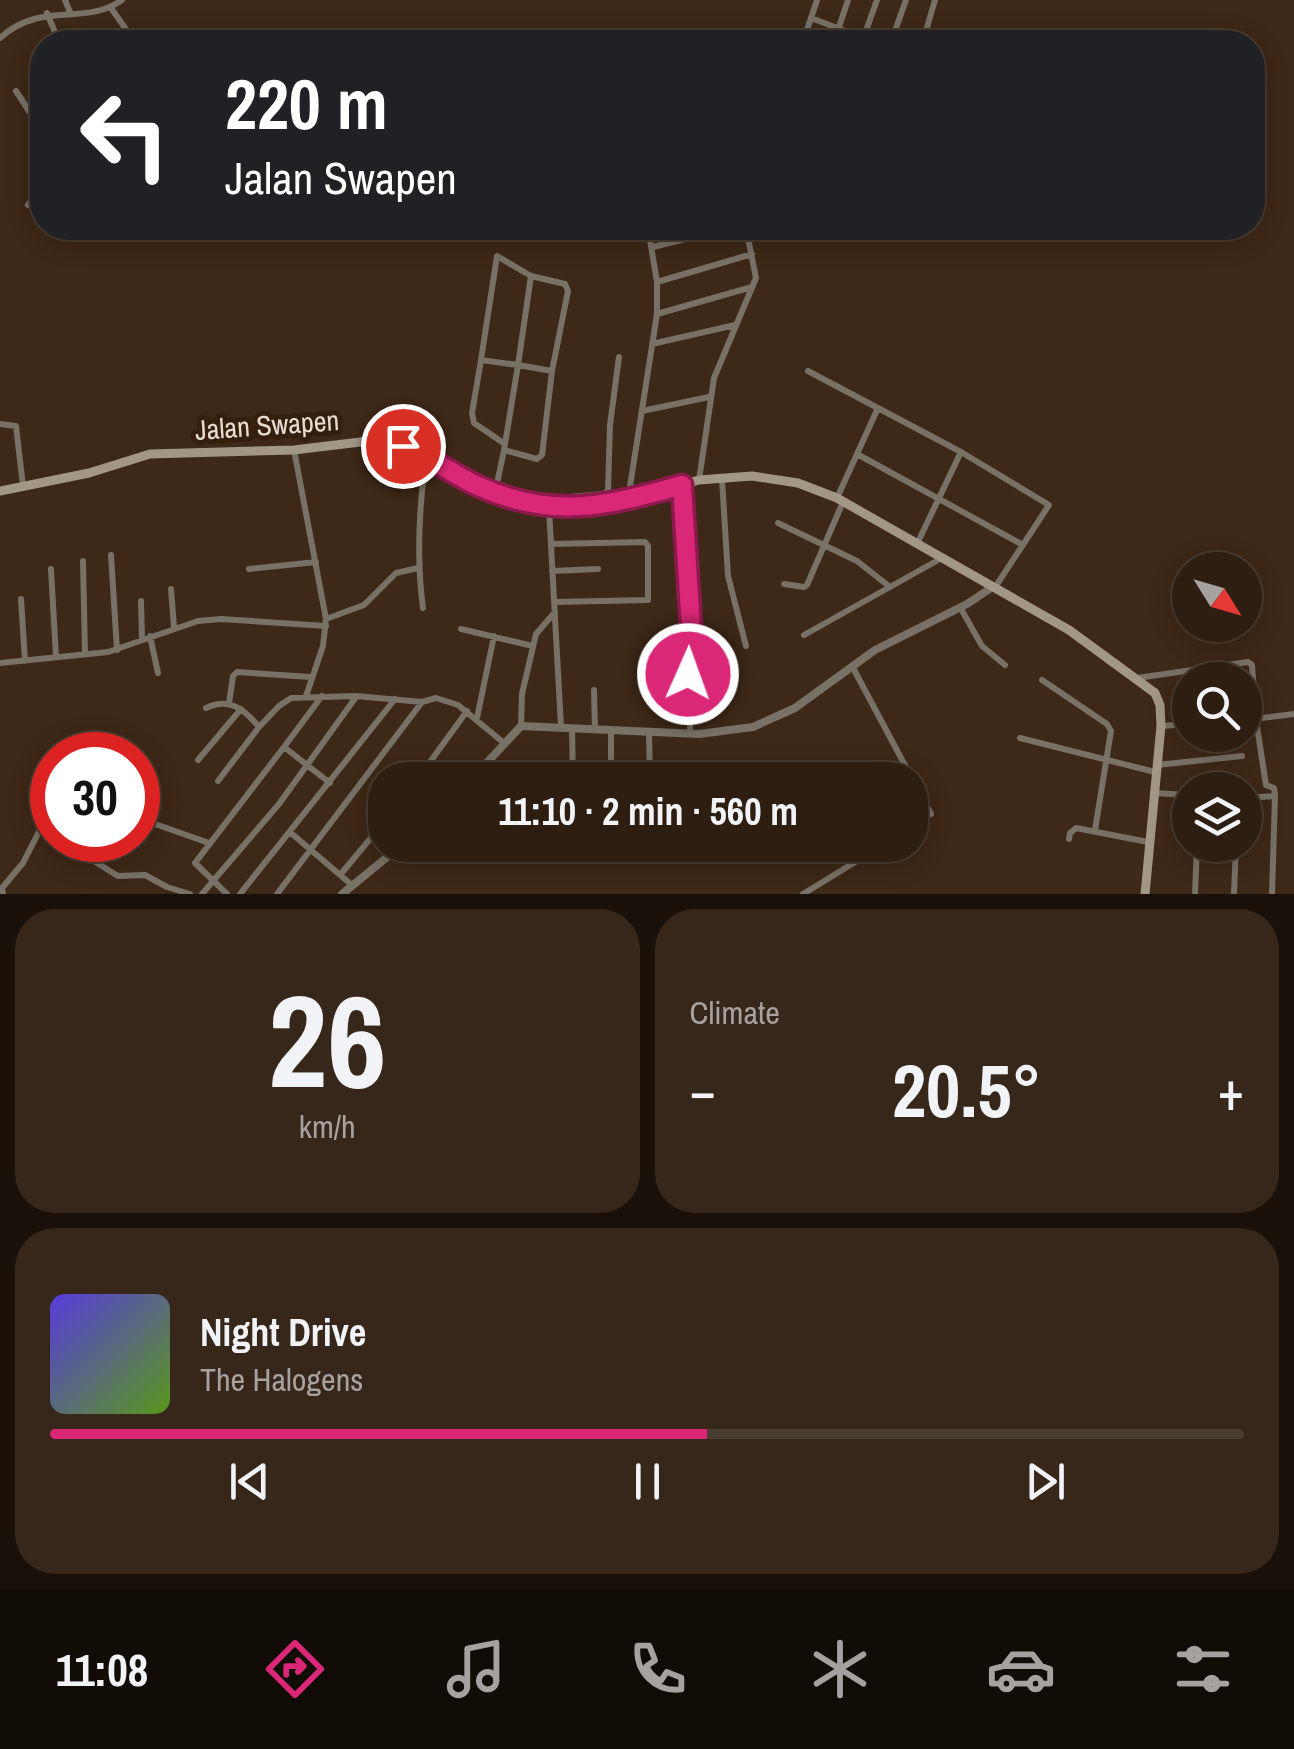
<!DOCTYPE html>
<meta charset="utf-8">
<style>
body{margin:0;font-family:"Archivo Narrow",sans-serif;background:#36271a;color:#f1f3f6;height:100vh;display:flex;flex-direction:column;font-size:38px;white-space:nowrap}
*{box-sizing:border-box;margin:0}
p{font-size:32px;color:#a7a29f}
.icon{flex:none;width:55px;height:55px;fill:none;stroke:currentColor;stroke-width:2;stroke-linecap:round;stroke-linejoin:round}
.map{position:relative;height:894px;overflow:hidden}
.details{display:flex;flex-direction:column;gap:15px;padding:15px;background:#191009;flex:1}
.details>*{flex:none}
.guide{position:absolute;left:30px;top:30px;width:1235px;height:210px;border-radius:40px;box-shadow:0 5px 25px #0003,0 0 0 2px #493c31;background:#202124;color:#fff;overflow:hidden}
.needle{width:65px;rotate:127deg}
.tools{position:absolute;left:1172px;top:552px;display:grid;gap:20px}
.tools a{display:grid;place-items:center;width:90px;height:90px;border-radius:50%;background:#2e1e11;box-shadow:0 5px 25px #0003,0 0 0 2px #493c31;font-size:50px}
.speed{position:absolute;left:30px;top:732px;display:flex;gap:20px;font-size:50px;font-weight:700;text-align:center}
.speed>*{display:grid;place-content:center;width:130px;height:130px;border-radius:50%;background:#2e1e11;box-shadow:0 5px 25px #0003,0 0 0 2px #493c31;line-height:1}
.speed .limit{border:15px solid #d22;background:#fff;color:#111}
.pin{position:absolute;display:grid;place-items:center;width:85px;height:85px;color:#fff;margin:-42px;border:5px solid #fff;border-radius:50%;box-shadow:0 2px 10px #0007}
.me{position:absolute;width:110px;margin:-55px;rotate:2deg;stroke-linejoin:round;filter:drop-shadow(0 0 8px #0008)}
.turn{display:flex;align-items:center;gap:35px;height:210px;padding:0 30px;font-size:45px}
.turn .icon{width:130px;height:130px;stroke-width:2.5}
.turn b{display:block;font-size:70px;line-height:85px}
.big{font-size:75px;font-weight:700;line-height:1.1}
.details .tile{flex:1;display:flex;flex-direction:column;justify-content:center;gap:15px;min-width:0;padding:0 35px;border-radius:40px;background:#36271a}
.details .dial{align-items:center;gap:0}
.dial b{font-size:130px;line-height:1}
.song{display:flex;align-items:center;gap:30px}
.cover{width:120px;height:120px;border-radius:15px;background:linear-gradient(135deg,hsl(250 70% 55%),hsl(90 70% 35%))}
.played{height:10px;border-radius:5px;background:linear-gradient(90deg,#db2777 55%,#493c31 55%)}
.keys{display:flex;justify-content:space-around;direction:ltr}
.heat{display:flex;justify-content:space-between;align-items:center;font-size:55px;direction:ltr}
.details .tiles{flex:1;display:grid;gap:15px;grid-template-columns:1fr 1fr}
.tile:last-child{grid-column:span 2}
.trip{position:absolute;left:368px;top:762px;width:560px;height:100px;border-radius:40px;background:#2e1e11;box-shadow:0 5px 25px #0003,0 0 0 2px #493c31;font-weight:700;line-height:100px;text-align:center}
.tab-bar{display:flex;height:160px;justify-content:space-around;align-items:center;background:#120c07;color:#a7a29f}
.tab-bar .icon{width:70px;height:70px}
.tab-bar .selected{color:#db2777}
.tab-bar b{font-size:45px;color:#f1f3f6}
.map>svg:first-child{display:block}
</style>
<div class="map">
<svg width="1294" height="894" viewBox="0 0 1294 894">
<rect width="100%" height="100%" fill="#3e2817"/>
<g fill="none" stroke-linecap="round" stroke-linejoin="round">
<path stroke="#787166" stroke-width="6" d="M65,0L70,12
M111,8L135,42
M47,13L59,42
M811,18L864,38
M926,31L935,0
M0,38C42,0 84,27 122,0
M803,42L817,0
M834,42L848,0
M862,42L877,0
M891,42L906,0
M16,91L42,131
M28,205L42,187
M653,247L729,228
M657,282L752,254
M657,314L752,287
M652,344L735,325
M481,360L497,256L531,276
M808,371L961,452L1049,505L994,589
M642,411L709,397
M0,424L16,426L23,486
M505,444L474,423L472,413L481,360L518,365L531,276L565,284L568,291L552,371L542,455L537,459L504,450L518,365L552,371
M294,450L326,619L323,646L306,696
M857,454L1023,545
M722,479L728,576L746,646
M699,480L714,378L756,278L746,228
M682,485L691,627L690,733
M495,493L504,450
M837,498L877,410
M628,499L657,314V282L648,228
M567,506L570,497L603,494L608,491L610,425L619,357
M549,508L561,727
M778,523L857,561L890,587
M551,544L645,542L648,546V600L555,602
M917,544L961,452
M111,555L117,650
M83,561L85,654
M51,569L56,657
M249,569L316,562
M552,571L598,569
M784,584L804,587L807,585L843,502
M171,589L174,627
M21,599L25,661
M141,601L142,639
M960,607L982,646L1005,665
M423,608C416,557 419,507 426,456
M326,619L364,605L396,573L418,568
M461,629L533,646
M804,635L940,559
M150,636L158,673
M0,663L108,652L198,621L221,619L326,626
M852,666L931,814
M1137,678L1248,662L1252,665L1256,720L1266,785L1274,788L1275,796L1272,894
M1042,680L1107,724L1111,731L1095,830
M594,690L595,730
M322,696L284,747L330,783
M229,703L233,676L237,672L311,677
M206,708C230,697 244,709 259,727L279,706L291,698L356,696L422,702L436,698L458,705L504,743
M477,718L494,636
M1245,720L1294,714
M521,726L522,694L536,634L555,612
M1161,726L1190,724
M572,728L573,780
M649,732L650,780
M1020,738L1155,772
M198,760L241,709
M1157,765L1242,756
M417,780L467,711
M611,780V730
M218,781L259,727
M1153,793L1190,795
M1245,798L1275,796
M138,818L209,843
M42,828L52,835
M291,833L353,886
M1069,839L1070,833L1076,828L1148,842
M60,840L118,876L145,875L167,887L190,894
M340,875L385,821
M3,894L2,888L23,863L52,806
M202,894L279,804L356,697
M227,894L195,863L284,747
M240,894L395,699
M277,894L422,702
M803,894L883,845
M1195,894L1197,845
M1234,894L1236,845"/>
<path stroke="#787166" stroke-width="8" d="M471,780L521,726L699,734L753,727L795,708L875,650L967,604L991,588
M342,894L402,845"/>
<path stroke="#a19784" stroke-width="9" d="M0,491L89,473L150,454L294,450L377,440L414,450L495,493L549,508L628,500L699,480L752,476L798,483L837,498L1069,630L1155,693L1160,705L1161,726L1145,894"/>
</g>
<g fill="none" stroke-linecap="round" stroke-linejoin="round">
<g stroke="#8e194d" stroke-width="25">
<path id="route" d="M403,446C430,456 452,474 478,486C553,520 607,506 682,485L691,627L688,674"/>
</g>
<use href="#route" stroke="#db2777" stroke-width="18"/>
</g>
<g text-anchor="middle" dominant-baseline="central" stroke-width="10" stroke-linejoin="round" paint-order="stroke">
<g font-size="28" fill="#e9dbd0" stroke="#341f0d">
<text transform="translate(267 425) rotate(-4)">Jalan Swapen</text>
</g>
</g>
</svg>
<div class="tools">
<a><svg class="needle" viewBox="-14 -14 28 28"><path d="M0-13l5 13h-10z" fill="#e53935"/><path d="M0 13l5-13h-10z" fill="#a7a29f"/></svg></a>
<a><svg class="icon" aria-label="search" viewBox="0 0 24 24"><circle cx="10" cy="10" r="6"/><path d="M15 15l6 6"/></svg></a>
<a><svg class="icon" aria-label="layers" viewBox="0 0 24 24"><path d="M12 4l9 5-9 5-9-5zM3 14l9 5 9-5"/></svg></a>
</div>
<div class="speed"><div class="limit">30</div></div>
<div class="pin" style="left:403px;top:446px;background:#d93025"><svg class="icon" aria-label="arrive" viewBox="0 0 24 24"><path d="M6 21V4h12l-3 4 3 4H6"/></svg></div>
<svg class="me" style="left:688px;top:674px" viewBox="-20 -20 40 40"><circle r="17" fill="#db2777" stroke="#fff" stroke-width="3"/><path d="M0-11L8 9 0 5-8 9z" fill="#fff"/></svg>
<div class="trip">11:10 · 2 min · 560 m</div>
<div class="guide">
<div class="turn"><svg class="icon" aria-label="left" viewBox="0 0 24 24"><path d="M17 20v-9H6M10 6l-5 5 5 5"/></svg><div><b>220 m</b>Jalan Swapen</div></div>
</div>
</div>
<section class="details">
<div class="tiles">
<div class="tile dial"><b>26</b><p>km/h</p></div>
<div class="tile"><p>Climate</p>
<div class="heat"><a>−</a><b class="big">20.5°</b><a>+</a></div>
</div>
<div class="tile">
<div class="song"><i class="cover"></i><div><b>Night Drive</b><p>The Halogens</p></div></div>
<div class="played"></div>
<div class="keys"><svg class="icon" aria-label="previous" viewBox="0 0 24 24"><path d="M18 5L8 12l10 7zM5 5v14"/></svg><svg class="icon" aria-label="pause" viewBox="0 0 24 24"><path d="M8 5v14M16 5v14"/></svg><svg class="icon" aria-label="next" viewBox="0 0 24 24"><path d="M6 5l10 7-10 7zM19 5v14"/></svg></div>
</div>
</div>
</section>
<nav class="tab-bar">
<b>11:08</b>
<svg class="icon selected" aria-label="directions" viewBox="0 0 24 24"><path d="M12 3l9 9-9 9-9-9zM9 14v-3h6M13 9l2 2-2 2"/></svg>
<svg class="icon" aria-label="music" viewBox="0 0 24 24"><path d="M9 18V5l10-2v13"/><circle cx="6" cy="18" r="3"/><circle cx="16" cy="16" r="3"/></svg>
<svg class="icon" aria-label="phone" viewBox="0 0 24 24"><path d="M5 4h4l2 5-3 2q2 4 5 5l2-3 5 2v4C11 20 4 13 5 4z"/></svg>
<svg class="icon" aria-label="climate" viewBox="0 0 24 24"><path d="M12 3v18M4 7l16 10M4 17L20 7"/></svg>
<svg class="icon" aria-label="car" viewBox="0 0 24 24"><path d="M5 17H2v-5l4-1 3-4h7l3 4 3 1v5h-3M9 17h6M6 11h13"/><circle cx="7" cy="17" r="2"/><circle cx="17" cy="17" r="2"/></svg>
<svg class="icon" aria-label="filters" viewBox="0 0 24 24"><path d="M4 7h16M4 17h16"/><circle cx="9" cy="7" r="2"/><circle cx="15" cy="17" r="2"/></svg>
</nav>
